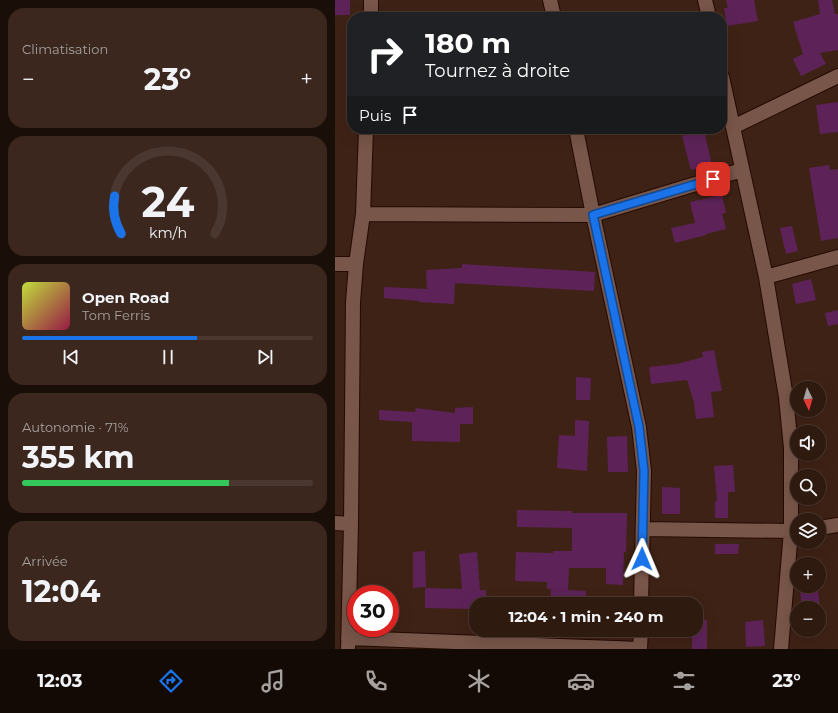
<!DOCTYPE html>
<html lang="fr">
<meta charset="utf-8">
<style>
body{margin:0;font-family:Montserrat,sans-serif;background:#3b271e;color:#f1f3f6;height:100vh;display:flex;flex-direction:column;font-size:15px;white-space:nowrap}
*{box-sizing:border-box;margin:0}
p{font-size:13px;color:#a7a19f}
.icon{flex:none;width:22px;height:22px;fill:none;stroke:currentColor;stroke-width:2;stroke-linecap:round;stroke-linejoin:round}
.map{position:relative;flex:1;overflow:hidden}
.sheet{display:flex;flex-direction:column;gap:8px;padding:8px;background:#1a0e09;width:335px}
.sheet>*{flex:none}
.hud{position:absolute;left:12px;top:12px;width:380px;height:122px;border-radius:16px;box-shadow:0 4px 16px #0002,0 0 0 1px #4a3830;background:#202124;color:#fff;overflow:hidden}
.needle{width:26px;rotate:175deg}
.buttons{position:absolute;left:455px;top:381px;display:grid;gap:8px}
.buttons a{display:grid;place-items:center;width:36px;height:36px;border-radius:50%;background:#2f1a10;box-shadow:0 4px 16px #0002,0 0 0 1px #4a3830;font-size:20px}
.speed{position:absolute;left:12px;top:585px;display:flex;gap:8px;font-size:20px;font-weight:700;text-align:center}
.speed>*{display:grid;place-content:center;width:52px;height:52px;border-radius:50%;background:#2f1a10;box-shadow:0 4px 16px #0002,0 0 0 1px #4a3830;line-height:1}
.speed .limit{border:6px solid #d22;background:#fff;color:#111}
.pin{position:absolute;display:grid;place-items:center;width:34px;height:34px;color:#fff;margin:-17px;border-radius:8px;box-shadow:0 2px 6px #0006}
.me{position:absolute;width:44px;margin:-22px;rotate:1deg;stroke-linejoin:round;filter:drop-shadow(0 0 3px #0008)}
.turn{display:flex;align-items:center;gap:14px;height:84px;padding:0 12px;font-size:18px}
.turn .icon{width:52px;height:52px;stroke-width:2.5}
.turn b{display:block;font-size:28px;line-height:34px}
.then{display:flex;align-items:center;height:38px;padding:0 12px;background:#0003;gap:8px;font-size:15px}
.big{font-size:30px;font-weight:700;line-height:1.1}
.sheet .widget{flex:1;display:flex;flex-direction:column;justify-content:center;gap:6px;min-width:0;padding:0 14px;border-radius:16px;background:#3b271e}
.sheet .dial{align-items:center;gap:0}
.dial svg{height:104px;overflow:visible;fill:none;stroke:#4a3830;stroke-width:7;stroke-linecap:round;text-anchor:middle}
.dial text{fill:#f1f3f6;stroke:none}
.song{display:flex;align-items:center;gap:12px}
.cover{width:48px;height:48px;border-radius:6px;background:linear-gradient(135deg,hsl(70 70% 55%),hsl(340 70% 35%))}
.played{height:4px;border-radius:2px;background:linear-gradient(90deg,#1a73e8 60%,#4a3830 60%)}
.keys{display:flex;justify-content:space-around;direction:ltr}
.heat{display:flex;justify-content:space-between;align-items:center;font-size:22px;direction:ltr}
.charge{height:6px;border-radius:3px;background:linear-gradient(90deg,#34c759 71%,#4a3830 0)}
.trip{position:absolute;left:134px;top:597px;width:234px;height:40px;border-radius:16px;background:#2f1a10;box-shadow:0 4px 16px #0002,0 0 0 1px #4a3830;font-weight:700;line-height:40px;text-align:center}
.tabs{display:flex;height:64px;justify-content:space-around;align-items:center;background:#130a06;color:#a7a19f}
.tabs .icon{width:28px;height:28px}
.tabs .on{color:#1a73e8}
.tabs b{font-size:18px;color:#f1f3f6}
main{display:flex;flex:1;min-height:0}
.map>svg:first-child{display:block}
</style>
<main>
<section class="sheet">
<div class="widget"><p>Climatisation</p>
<div class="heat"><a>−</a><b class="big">23°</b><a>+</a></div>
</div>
<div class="widget dial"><svg viewBox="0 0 100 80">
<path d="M14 69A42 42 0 1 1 86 69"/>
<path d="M14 69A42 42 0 0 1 9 40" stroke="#1a73e8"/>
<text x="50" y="56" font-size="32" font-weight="700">24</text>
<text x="50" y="72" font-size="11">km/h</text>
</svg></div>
<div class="widget">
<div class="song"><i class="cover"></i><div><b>Open Road</b><p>Tom Ferris</p></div></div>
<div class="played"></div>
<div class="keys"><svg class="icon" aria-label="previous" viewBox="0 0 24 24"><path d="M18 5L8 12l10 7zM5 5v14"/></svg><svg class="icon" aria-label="pause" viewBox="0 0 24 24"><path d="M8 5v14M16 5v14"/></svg><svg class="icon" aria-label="next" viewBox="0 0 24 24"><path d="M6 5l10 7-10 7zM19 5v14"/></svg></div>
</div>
<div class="widget"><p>Autonomie · 71%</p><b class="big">355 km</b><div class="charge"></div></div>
<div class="widget"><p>Arrivée</p><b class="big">12:04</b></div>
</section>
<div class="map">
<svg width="503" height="649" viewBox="0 0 503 649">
<rect width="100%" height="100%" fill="#3f2216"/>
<path fill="#5d2359" d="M0,0H15V15H0Z
M391,0H419L423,21L392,26L389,8H393Z
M483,0H497L500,14H503V50L485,53L491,64L466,76L458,59L468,54L458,22L485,14Z
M503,102V132L485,134L481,105Z
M369,130L377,165L356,170L347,136Z
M494,165L495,170L503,169V238L486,241L474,168Z
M387,195L391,213L387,214L391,229L371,234V235L340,243L336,228L360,223L355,202Z
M457,226L463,251L451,254L445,228Z
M127,264L260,272L259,291L120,283L119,304L84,302V301L49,298V287L92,289L91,270L127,268Z
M476,279L481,300L461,304L457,284Z
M503,310V324L493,326L490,313Z
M379,350L387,391L376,392L379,417L361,419L359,403L352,380L316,384L314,367L342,364L368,357L367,352Z
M241,377L256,378L255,400H241Z
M138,407V424H125V442L77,441V422L44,420V410L80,412L81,408L120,413V408Z
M240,420L254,421L252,471L222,468L224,435L240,436Z
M292,436L293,472H273L272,437Z
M398,465L400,492H393V518H380V501H382L379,466Z
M327,487L345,488V514H327Z
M182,510L237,511V513H292L291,552H289L288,585L271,584V568H234L233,590L251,591L250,604H215L216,589H212V582L180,581L181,552L218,553V551H237V528L182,527Z
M380,544H404L403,554H380Z
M90,551L91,587L78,588V552Z
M142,552L145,590H151V604H141V609L90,608V588L127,589L124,554Z
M483,589L485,608H467L465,591Z
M361,620H372V649H357V630H361Z
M428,620L430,646L411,647L410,622Z"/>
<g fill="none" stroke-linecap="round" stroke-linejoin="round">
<g stroke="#250a02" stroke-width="16">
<path id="minor" d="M215,0L219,17
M370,0L374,17
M36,17V0
M387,77L431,277L451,397L456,448V531L446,649
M398,127L503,76
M241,129L258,215L304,427L309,471L306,604
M28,214L258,215L407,170
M0,264H21
M431,277L503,257
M0,523L16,524
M484,528L503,525
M308,529L456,531H462
M13,638L305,649
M13,649L16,524L18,302L21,264L28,214L31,129
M305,649L306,630"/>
</g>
<use href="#minor" stroke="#785649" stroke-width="14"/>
</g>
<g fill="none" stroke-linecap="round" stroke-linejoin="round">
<g stroke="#114b97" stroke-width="10">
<path id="route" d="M307,559L309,471L304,427L258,215L378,179"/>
</g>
<use href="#route" stroke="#1a73e8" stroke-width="7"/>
</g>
</svg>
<div class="buttons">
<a><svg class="needle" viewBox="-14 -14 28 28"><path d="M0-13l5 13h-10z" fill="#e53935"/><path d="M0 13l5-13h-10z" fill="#a7a19f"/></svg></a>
<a><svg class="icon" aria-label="sound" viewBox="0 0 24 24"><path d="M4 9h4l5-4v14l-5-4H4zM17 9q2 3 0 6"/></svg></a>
<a><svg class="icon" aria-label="search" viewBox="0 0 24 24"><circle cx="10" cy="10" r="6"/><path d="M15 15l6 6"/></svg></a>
<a><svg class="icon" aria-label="layers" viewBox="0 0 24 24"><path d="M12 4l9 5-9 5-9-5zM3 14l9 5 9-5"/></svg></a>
<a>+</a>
<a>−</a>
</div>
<div class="speed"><div class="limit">30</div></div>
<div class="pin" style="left:378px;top:179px;background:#d93025"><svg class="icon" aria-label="arrive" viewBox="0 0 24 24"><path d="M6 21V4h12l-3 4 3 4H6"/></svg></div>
<svg class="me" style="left:307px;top:559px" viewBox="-20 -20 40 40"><path d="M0-17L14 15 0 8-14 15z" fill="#1a73e8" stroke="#fff" stroke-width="4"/></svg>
<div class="trip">12:04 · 1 min · 240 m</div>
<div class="hud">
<div class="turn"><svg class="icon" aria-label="right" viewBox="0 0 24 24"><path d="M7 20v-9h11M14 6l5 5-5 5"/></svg><div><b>180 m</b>Tournez à droite</div></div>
<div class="then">Puis<svg class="icon" aria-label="arrive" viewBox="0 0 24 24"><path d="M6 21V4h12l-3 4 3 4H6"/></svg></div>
</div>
</div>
</main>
<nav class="tabs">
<b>12:03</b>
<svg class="icon on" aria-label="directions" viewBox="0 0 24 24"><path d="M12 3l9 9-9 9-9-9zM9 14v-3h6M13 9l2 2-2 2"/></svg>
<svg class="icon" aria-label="music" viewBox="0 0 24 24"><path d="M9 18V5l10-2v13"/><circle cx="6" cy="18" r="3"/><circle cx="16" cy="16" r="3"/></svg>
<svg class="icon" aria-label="phone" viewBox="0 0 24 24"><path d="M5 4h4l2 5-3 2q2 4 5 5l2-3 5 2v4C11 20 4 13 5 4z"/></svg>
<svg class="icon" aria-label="climate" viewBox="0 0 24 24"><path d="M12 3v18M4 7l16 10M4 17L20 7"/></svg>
<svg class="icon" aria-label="car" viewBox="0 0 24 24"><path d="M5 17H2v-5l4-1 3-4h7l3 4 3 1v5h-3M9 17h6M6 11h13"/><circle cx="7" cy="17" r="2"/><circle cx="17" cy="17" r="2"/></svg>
<svg class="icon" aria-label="filters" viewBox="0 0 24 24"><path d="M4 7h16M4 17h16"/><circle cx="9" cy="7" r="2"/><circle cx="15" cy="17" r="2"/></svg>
<b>23°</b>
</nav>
